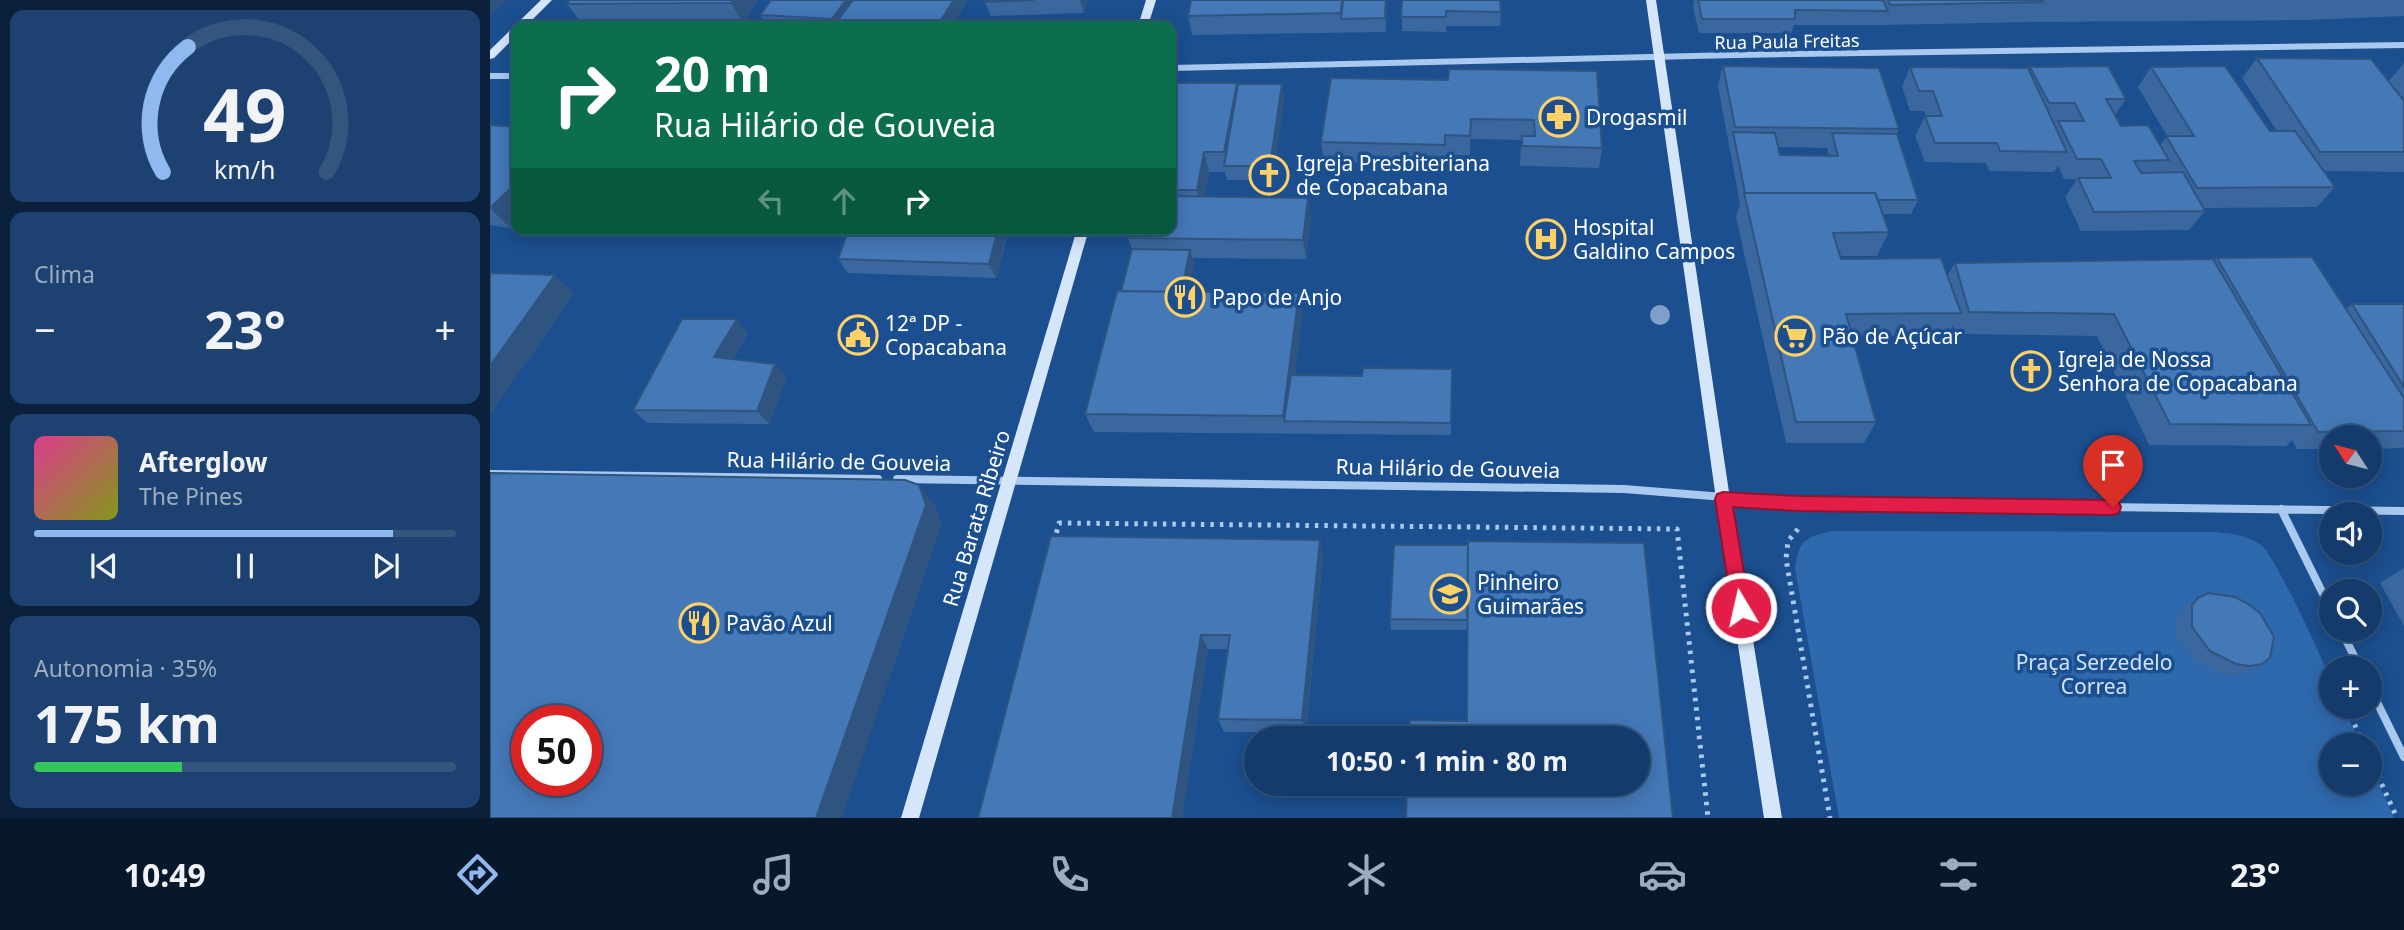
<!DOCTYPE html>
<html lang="pt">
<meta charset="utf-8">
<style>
body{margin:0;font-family:"Noto Sans",sans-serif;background:#1d4271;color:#f1f3f6;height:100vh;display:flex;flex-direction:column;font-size:26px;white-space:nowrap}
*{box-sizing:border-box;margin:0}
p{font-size:23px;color:#9dadc1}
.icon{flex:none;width:38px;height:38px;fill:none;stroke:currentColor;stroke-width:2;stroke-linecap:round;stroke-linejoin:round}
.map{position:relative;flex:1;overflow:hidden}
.drawer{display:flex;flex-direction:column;gap:10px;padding:10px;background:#0b203b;width:490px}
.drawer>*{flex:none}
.top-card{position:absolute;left:21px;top:21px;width:665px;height:214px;border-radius:14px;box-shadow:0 4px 18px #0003,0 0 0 2px #33557e;background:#0b6e4f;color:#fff;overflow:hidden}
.needle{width:46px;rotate:306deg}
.fabs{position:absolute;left:1829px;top:425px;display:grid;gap:14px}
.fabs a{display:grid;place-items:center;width:63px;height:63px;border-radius:50%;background:#143b6b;box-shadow:0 4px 18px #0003,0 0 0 2px #33557e;font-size:35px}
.speed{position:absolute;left:21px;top:705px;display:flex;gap:14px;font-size:35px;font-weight:700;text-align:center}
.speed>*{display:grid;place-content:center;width:91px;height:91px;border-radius:50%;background:#143b6b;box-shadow:0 4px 18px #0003,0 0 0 2px #33557e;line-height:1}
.speed .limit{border:10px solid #d22;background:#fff;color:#111}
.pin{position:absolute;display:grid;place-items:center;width:60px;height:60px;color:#fff;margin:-72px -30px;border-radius:50% 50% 50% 0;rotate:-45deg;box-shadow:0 0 7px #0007}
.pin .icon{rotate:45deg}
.me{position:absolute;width:77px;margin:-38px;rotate:351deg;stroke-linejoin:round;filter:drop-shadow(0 0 5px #0008)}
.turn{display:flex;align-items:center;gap:24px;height:147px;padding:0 28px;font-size:32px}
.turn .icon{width:91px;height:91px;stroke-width:2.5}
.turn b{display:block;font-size:49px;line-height:60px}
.lanes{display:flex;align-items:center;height:66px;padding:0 28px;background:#0003;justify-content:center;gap:35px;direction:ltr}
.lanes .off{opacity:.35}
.big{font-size:52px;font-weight:700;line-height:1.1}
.drawer .tile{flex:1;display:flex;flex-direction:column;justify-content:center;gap:10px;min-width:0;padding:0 24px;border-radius:14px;background:#1d4271}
.drawer .dial{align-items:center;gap:0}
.dial svg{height:182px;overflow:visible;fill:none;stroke:#33557e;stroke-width:7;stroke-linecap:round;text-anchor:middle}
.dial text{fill:#f1f3f6;stroke:none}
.song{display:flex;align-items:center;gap:21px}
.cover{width:84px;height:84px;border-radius:10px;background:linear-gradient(135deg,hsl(330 70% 55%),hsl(70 70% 35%))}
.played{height:7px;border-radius:4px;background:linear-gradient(90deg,#90b9f0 85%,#33557e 85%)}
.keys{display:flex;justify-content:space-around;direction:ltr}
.heat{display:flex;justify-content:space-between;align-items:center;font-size:38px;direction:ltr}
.charge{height:10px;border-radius:5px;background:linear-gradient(90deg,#34c759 35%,#33557e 0)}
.trip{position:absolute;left:754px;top:726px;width:406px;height:70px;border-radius:35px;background:#143b6b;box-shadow:0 4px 18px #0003,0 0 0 2px #33557e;font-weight:700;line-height:70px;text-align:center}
.menu{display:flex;height:112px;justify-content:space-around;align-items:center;background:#08182b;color:#9dadc1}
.menu .icon{width:49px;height:49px}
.menu .on{color:#90b9f0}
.menu b{font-size:32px;color:#f1f3f6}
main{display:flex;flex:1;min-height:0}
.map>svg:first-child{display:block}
</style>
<main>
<section class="drawer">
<div class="tile dial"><svg viewBox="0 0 100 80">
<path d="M14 69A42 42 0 1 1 86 69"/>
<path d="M14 69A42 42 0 0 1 25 14" stroke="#90b9f0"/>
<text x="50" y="56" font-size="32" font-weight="700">49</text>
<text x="50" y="72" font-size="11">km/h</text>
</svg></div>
<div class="tile"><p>Clima</p>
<div class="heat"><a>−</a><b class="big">23°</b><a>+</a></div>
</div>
<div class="tile">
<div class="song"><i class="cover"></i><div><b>Afterglow</b><p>The Pines</p></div></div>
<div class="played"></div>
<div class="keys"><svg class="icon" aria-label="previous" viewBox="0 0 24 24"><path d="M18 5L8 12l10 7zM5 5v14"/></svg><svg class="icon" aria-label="pause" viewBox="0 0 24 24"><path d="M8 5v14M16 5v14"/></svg><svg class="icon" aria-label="next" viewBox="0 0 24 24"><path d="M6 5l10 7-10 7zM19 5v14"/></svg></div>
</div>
<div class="tile"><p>Autonomia · 35%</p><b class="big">175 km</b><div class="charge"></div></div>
</section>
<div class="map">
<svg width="1914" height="818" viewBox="0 0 1914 818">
<rect width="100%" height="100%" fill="#1b4f8f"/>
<path fill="#2e69ad" d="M1342,531L1725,532C1742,534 1758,535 1771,545C1785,556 1833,659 1840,680C1843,688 1841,699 1841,707H1853L1871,745L1841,746V784H1880V765L1904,818H1349L1305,568C1309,540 1315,537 1342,531Z"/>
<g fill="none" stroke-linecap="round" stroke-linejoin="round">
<path stroke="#a9c9ee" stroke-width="5" stroke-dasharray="3.5 6" stroke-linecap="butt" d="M1308,529L1298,541L1296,559L1340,818
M564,542L569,523L1187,529L1218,818
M1857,707L1874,746
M1880,758L1907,818"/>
<path stroke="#a9c9ee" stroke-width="6" d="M681,68L1246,55L1914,45
M0,76H26"/>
<path stroke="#a9c9ee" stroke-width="8" d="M0,474L388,479
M407,479L1134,489L1308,503L1914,511
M1791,509L1841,610
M1851,630L1870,668
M1880,688L1914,757"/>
<path fill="#d6e6fa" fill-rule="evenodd" d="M51,0H62L36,26H26V36L4,58L0,59V50Z
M656,0H666L658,26H648Z
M1156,0H1166L1240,499L1292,818H1274L1226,499Z
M587,229H599L429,818H411Z"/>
</g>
<circle fill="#7ea0ca" cx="1170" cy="315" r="10"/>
<path fill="#3a679d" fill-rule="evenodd" d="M80,0H268L253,23L92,24L77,4Z
M496,0H597L594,13L501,16L495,2Z
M897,0L896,32L702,35L698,16Z
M912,0L1011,12L1010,26H956V32L912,31Z
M1204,0H1914V16L1817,20L1543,22L1393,25H1304L1301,33H1209L1203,7Z
M270,15L463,26H277Z
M1767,58L1914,101V172L1834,171L1845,187L1827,207L1713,208L1715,211L1699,230L1591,231L1575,197L1587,179H1574L1568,166L1564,172L1499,171L1496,163L1435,162L1425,136L1435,116H1436L1434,111H1420L1412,87L1420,67L1539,70L1540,67L1636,99L1625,115L1631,126L1670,145L1677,136L1648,87L1661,67L1780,131H1787L1752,78Z
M1914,63V99L1899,81Z
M1233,66L1409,129L1407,134L1428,200L1421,214H1392L1399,232L1387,256H1350L1351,259L1457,276L1465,263L1724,261L1727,258L1856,309L1862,304H1914V447L1912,448L1880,449V438H1841V449H1807L1802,440L1796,446L1659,445L1607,336L1465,334L1463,326L1457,336H1362L1386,422L1374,443H1296L1246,217L1250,204L1228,86ZM1288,147L1337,148L1339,156L1290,155Z
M958,80L1112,148L1109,168L1030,166L1031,140L980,139V155H955V164L834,162L831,142Z
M681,83H747L748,88L792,84L794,98L783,180H737L735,172H719L714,197L821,217L816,259L703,258L704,264L698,292L809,293L813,312L804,376H872L962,369L961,435L604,432L595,414L642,249L638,238L681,229Z
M0,125L26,127V222L20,228L0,225Z
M359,229H519L506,278L358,273L348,259Z
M258,333L243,359L297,377L279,424L157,423L143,410Z
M561,536L830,540L833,555L816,732H734L728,719L738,649H718L692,818H488Z
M978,541L1154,543L1183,818H916L917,784H1148V738H919L920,720L977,721V605V630H901L900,619L904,545H978Z
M1914,568V626L1890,583Z
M1708,598L1772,664L1756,673L1744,676L1731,674L1705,661L1687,638V616L1694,608Z"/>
<path fill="#305480" d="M0,0H17L0,16Z
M243,0H268L253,23L241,3Z
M356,0H380L345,24L347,26L342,19Z
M464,0H478L463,26H447Z
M590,0H597L594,13Z
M896,0H897L896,32L895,18Z
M747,83L751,103L738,166L734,152Z
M792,84L794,98L783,180L780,166Z
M714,152L719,172L712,209L707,190Z
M26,183V222L20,228L0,208Z
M818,198L821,217L816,259L813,240Z
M508,229H513L516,237L506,278L499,264Z
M513,229H519L516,237Z
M700,250L704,264L694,311L690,297Z
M65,275L84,294L0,415V366Z
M809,293L813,312L799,421H794L793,416Z
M247,319L258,333L236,370L224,357Z
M285,364L297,377L279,424L267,411Z
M429,485L445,505L452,524L352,818H326Z
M830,540L833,555L816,732L812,720Z
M711,635L718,649L692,818H682Z"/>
<path fill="#4478b7" stroke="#305480" stroke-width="2" fill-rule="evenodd" d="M80,0H243L241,3L77,4Z
M281,0H356L342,19L270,15Z
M363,0H464L447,26H380L345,24Z
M496,0H544L495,2Z
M701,0H852L851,13L698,16Z
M853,0H896L895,18L851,19Z
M912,0H1010L1011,12L956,11V17H911Z
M1208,0H1393L1398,11L1305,10V19H1212Z
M1398,0H1552L1553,2L1400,5Z
M1767,58L1881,59L1914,101V152H1830Z
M1233,66L1389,68L1409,129L1245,127Z
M1618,66L1636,99H1616L1631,126L1658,125L1679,160L1644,161L1651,173L1693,172L1715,211L1604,212L1588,178H1621L1611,159H1587L1568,121H1594L1585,103H1559L1540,67Z
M1735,66L1780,131H1805L1845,187L1707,188L1676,136H1704L1661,67Z
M1420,67L1538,68L1577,152L1510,151L1507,143H1445L1435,116H1452L1443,91H1429Z
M959,69L1107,71L1112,148L1032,146V136H1045L1044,120L981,119L980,136L955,135V145L831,142L841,78L958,80Z
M681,83H747L734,152H714L707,190H681Z
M748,84H792L780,166H734Z
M0,125L26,127V183L0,208Z
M1243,132L1285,133L1290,155L1348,156L1342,133L1407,134L1428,200H1388L1385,193H1255Z
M1254,193H1385L1399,232L1343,233L1351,259L1451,258L1471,313L1356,314L1386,422H1306Z
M681,196L818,198L813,240L638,238L641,229H681Z
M359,229H508L499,264L348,259Z
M642,249L700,250L691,292L631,291Z
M1822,257L1914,398V431L1828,432L1727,258Z
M1723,259L1821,425L1680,424L1624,314L1479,312L1465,263Z
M2,273L65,275L0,366V275Z
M627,291L809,293L793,416L595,414Z
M1862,304H1914V387Z
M192,319H247L224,357L285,364L267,411L143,410Z
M873,368L962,369L961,423L794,421L801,375L872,376Z
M0,473L415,480L429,485L436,505L326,818H0ZM37,721H96V780H37Z
M561,536L830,540L812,720L728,719L740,635H711L682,818H488Z
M978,541L1154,543L1183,818H916L917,784H1148V738H919L920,720L977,721Z
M904,545H978L977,620L900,619Z
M1718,593L1745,597L1758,604L1770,613L1784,637L1780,658L1772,664L1760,666L1746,664L1720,651L1702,627V605L1708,598Z"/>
<path fill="#e11d48" stroke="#92132f" stroke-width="2" d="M1233,492L1308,496L1623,500L1629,502L1631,507L1629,513L1623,515L1308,511L1243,507L1260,608L1258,614L1251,617L1245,614L1242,608L1225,499L1227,494Z"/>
<defs>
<g id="pharmacy-ring" transform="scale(2.0125)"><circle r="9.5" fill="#1b4f8f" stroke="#ffd166" stroke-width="1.5"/><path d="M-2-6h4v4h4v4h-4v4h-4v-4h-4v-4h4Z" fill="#ffd166"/></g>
<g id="church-ring" transform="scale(2.0125)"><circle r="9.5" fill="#1b4f8f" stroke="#ffd166" stroke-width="1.5"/><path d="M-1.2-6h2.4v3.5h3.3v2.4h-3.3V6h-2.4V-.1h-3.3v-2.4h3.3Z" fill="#ffd166"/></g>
<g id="hospital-ring" transform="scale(2.0125)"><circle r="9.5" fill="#1b4f8f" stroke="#ffd166" stroke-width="1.5"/><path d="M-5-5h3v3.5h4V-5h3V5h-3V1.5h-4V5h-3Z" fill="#ffd166"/></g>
<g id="restaurant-ring" transform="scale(2.0125)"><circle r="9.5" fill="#1b4f8f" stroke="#ffd166" stroke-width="1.5"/><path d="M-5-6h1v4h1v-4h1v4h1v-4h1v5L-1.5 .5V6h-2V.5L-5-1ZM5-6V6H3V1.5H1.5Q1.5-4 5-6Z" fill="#ffd166"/></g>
<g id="civic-ring" transform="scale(2.0125)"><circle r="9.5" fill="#1b4f8f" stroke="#ffd166" stroke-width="1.5"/><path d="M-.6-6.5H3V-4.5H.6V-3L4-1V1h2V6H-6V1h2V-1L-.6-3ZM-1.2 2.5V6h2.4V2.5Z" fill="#ffd166"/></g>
<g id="supermarket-ring" transform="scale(2.0125)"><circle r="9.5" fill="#1b4f8f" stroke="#ffd166" stroke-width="1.5"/><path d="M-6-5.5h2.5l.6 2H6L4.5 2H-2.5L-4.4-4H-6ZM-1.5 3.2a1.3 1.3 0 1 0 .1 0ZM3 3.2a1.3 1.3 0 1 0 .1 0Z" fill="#ffd166"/></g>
<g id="school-ring" transform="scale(2.0125)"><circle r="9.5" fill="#1b4f8f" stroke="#ffd166" stroke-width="1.5"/><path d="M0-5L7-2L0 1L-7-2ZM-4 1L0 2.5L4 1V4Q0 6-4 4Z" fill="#ffd166"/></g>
</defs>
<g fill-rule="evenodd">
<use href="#pharmacy-ring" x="1069" y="117"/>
<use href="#church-ring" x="779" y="175"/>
<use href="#hospital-ring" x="1056" y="239"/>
<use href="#restaurant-ring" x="695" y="297"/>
<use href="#civic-ring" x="368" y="335"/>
<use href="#supermarket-ring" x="1305" y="336"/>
<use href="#church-ring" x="1541" y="371"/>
<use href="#school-ring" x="960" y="594"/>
<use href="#restaurant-ring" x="209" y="623"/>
</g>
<g text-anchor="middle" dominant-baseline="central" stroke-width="7" stroke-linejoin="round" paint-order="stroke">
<g font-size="18" fill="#fff" stroke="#1b4f8f">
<text transform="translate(1297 41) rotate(-1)">Rua Paula Freitas</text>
</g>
<g font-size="21" fill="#fff" stroke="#1b4f8f" text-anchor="start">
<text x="1096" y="117">Drogasmil</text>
<text x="806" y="163">Igreja Presbiteriana<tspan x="806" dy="24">de Copacabana</tspan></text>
<text x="1083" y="227">Hospital<tspan x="1083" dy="24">Galdino Campos</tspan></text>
<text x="722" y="297">Papo de Anjo</text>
<text x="395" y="323">12ª DP -<tspan x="395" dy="24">Copacabana</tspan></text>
<text x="1332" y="336">Pão de Açúcar</text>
<text x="1568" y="359">Igreja de Nossa<tspan x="1568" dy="24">Senhora de Copacabana</tspan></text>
<text x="987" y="582">Pinheiro<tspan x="987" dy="24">Guimarães</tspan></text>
<text x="236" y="623">Pavão Azul</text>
</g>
<g font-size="21" fill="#fff" stroke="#1b4f8f">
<text transform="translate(349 461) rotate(1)">Rua Hilário de Gouveia</text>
<text transform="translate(958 468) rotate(1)">Rua Hilário de Gouveia</text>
<text transform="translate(486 518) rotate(-73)">Rua Barata Ribeiro</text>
</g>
<g font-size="21" fill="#cfe3fa" stroke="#1b4f8f">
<text x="1604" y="662">Praça Serzedelo<tspan x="1604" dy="24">Correa</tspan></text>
</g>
</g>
</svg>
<div class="fabs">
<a><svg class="needle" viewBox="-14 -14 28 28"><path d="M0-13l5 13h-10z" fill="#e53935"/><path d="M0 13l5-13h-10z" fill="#9dadc1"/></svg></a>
<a><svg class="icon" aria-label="sound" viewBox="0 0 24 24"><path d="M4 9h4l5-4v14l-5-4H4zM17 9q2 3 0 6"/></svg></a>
<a><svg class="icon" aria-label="search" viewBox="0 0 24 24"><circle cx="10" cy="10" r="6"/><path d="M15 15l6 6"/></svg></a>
<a>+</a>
<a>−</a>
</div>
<div class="speed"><div class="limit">50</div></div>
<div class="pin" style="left:1623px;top:507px;background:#d93025"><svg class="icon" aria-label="arrive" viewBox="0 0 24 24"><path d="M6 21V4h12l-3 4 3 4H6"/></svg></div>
<svg class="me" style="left:1251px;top:608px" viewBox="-20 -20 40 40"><circle r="17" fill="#e11d48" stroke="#fff" stroke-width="3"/><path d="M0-11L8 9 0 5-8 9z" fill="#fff"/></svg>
<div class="trip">10:50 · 1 min · 80 m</div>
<div class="top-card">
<div class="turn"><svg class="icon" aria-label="right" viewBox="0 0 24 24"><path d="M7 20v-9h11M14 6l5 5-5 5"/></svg><div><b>20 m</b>Rua Hilário de Gouveia</div></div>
<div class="lanes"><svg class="icon off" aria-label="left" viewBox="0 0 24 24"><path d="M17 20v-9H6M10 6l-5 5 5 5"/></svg><svg class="icon off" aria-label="ahead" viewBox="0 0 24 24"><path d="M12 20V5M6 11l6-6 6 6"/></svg><svg class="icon" aria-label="right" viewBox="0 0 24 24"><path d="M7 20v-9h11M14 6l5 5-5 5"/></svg></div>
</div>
</div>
</main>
<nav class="menu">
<b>10:49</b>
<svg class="icon on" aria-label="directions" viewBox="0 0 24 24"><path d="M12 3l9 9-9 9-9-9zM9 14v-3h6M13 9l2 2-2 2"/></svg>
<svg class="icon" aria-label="music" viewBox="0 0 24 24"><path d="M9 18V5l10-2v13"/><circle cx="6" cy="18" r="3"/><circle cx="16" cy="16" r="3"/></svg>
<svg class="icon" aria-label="phone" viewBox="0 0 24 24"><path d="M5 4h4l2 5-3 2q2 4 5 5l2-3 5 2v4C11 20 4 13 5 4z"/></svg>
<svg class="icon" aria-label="climate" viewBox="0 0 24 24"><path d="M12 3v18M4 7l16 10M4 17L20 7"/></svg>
<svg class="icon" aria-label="car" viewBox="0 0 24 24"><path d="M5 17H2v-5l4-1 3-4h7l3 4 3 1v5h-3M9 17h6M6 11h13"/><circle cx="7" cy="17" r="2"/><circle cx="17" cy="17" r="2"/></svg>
<svg class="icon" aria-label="filters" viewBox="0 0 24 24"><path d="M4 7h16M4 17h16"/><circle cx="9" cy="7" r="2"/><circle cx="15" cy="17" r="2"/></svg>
<b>23°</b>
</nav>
